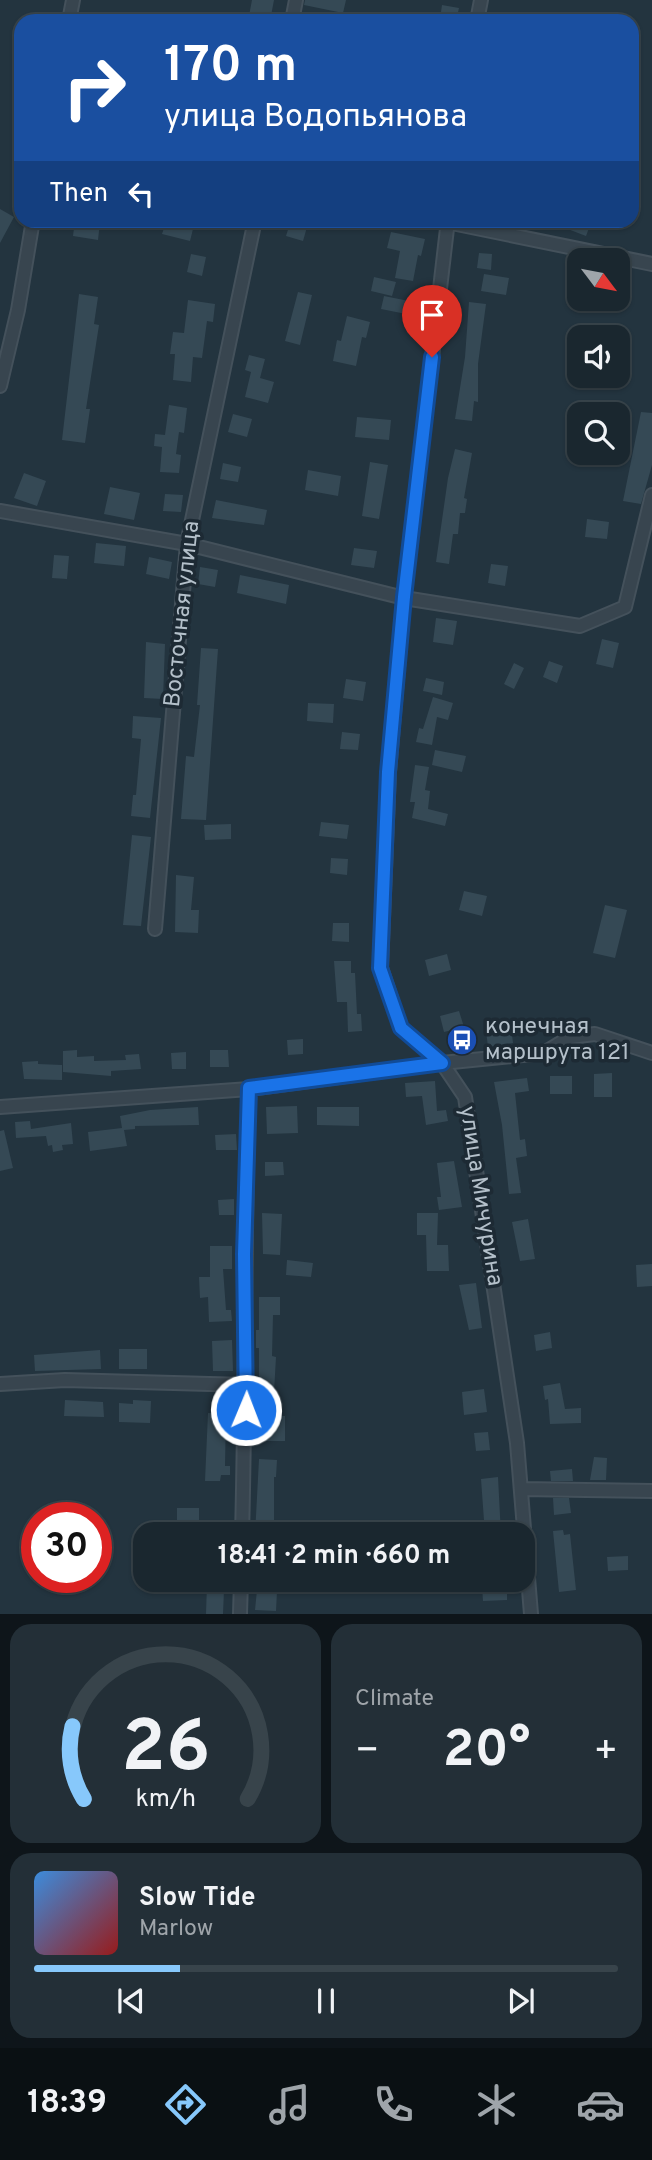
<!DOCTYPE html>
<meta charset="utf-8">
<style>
body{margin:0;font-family:Overpass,sans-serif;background:#232f37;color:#f1f3f6;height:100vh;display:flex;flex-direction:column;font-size:26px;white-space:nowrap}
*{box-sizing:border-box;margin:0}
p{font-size:23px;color:#9fa5aa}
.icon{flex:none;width:38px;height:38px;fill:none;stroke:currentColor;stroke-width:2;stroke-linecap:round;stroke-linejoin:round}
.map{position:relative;height:1614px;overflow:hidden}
.details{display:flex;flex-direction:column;gap:10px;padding:10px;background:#0e151a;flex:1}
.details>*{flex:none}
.top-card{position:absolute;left:14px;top:14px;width:625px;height:214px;border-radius:21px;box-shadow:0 2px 5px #0004,0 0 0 2px #38444b;background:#1a4fa0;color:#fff;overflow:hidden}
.needle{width:46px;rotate:122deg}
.buttons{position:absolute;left:567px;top:248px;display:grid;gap:14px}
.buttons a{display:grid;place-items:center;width:63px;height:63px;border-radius:14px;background:#1a272f;box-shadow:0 2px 5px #0004,0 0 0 2px #38444b;font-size:35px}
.speed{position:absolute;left:21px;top:1502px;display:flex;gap:14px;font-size:35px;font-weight:700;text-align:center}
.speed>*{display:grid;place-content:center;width:91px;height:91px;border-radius:50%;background:#1a272f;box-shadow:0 2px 5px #0004,0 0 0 2px #38444b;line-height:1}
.speed .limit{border:10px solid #d22;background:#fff;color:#111}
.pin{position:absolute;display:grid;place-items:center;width:60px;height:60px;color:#fff;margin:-72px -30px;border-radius:50% 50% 50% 0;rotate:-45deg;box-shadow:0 0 7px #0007}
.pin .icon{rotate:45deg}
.me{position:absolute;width:77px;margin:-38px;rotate:1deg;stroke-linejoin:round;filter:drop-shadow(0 0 5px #0008)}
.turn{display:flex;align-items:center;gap:24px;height:147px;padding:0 35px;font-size:32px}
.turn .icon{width:91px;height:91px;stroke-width:2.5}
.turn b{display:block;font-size:49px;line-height:60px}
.then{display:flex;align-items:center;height:66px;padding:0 35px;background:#0003;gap:14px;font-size:26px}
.big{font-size:52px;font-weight:700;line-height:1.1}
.details .tile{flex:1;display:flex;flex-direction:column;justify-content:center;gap:10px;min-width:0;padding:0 24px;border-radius:21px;background:#232f37}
.details .dial{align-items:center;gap:0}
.dial svg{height:182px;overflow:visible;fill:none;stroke:#38444b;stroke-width:7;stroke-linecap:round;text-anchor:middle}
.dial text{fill:#f1f3f6;stroke:none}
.song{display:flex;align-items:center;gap:21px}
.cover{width:84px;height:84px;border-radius:10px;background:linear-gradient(135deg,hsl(210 70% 55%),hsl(0 70% 35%))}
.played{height:7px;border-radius:4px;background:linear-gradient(90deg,#87c8fb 25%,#38444b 25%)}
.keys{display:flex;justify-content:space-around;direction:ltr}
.heat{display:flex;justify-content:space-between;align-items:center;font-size:38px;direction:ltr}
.details .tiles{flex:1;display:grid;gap:10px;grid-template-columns:1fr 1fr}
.tile:last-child{grid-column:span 2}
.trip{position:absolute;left:133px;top:1522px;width:402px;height:70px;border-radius:21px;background:#1a272f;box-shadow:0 2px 5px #0004,0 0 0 2px #38444b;font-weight:700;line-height:70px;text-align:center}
.tabs{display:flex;height:112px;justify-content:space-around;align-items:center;background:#0a1013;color:#9fa5aa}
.tabs .icon{width:49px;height:49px}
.tabs .active{color:#87c8fb}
.tabs b{font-size:32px;color:#f1f3f6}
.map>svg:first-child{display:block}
</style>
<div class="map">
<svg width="652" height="1614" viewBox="0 0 652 1614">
<rect width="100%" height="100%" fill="#23343f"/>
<path fill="#354955" d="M252,0H274L270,21H248Z
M305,0H346L343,13L304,5Z
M442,5L459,8L456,21L440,19Z
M0,209L14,217L0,243Z
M75,220L100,222L98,240L73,236Z
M291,220H309L303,241L286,236Z
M568,220H592L586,236L565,228Z
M166,222L193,229L190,241L162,234Z
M391,232L425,239L421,256L418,255L413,281L395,278L400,251L387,248Z
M479,253L492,254L491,270L477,268Z
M191,254L206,257L202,276L187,272Z
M484,274L509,278L506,295L481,291Z
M374,277L396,282L392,296L371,291Z
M298,292L312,295L300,345L285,341Z
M79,294L98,297L94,324L99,325L86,409H90L85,443L62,440Z
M384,296L409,301L406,314L381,309Z
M188,300L215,304L213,322L207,321L202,358L193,357L191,382L173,380L175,354H170L173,332L184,333Z
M469,302L486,304L478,364V402L474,401L472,421L455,419L465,357Z
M347,316L370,322L366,338L362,337L356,366L333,361L337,340L341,341Z
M249,355L265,359L260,378L274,382L268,403L245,397L251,372L245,370Z
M169,405L187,408L184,433L179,432L176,454L181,455L179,473L160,472L162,447L154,446L155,434L165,435Z
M641,412L652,413V465L641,504L623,501Z
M233,414L252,419L247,437L228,432Z
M357,417L391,420L389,440L355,437Z
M455,449L472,453L464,498L467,499L465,513H460L458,534H453L449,564L436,562L448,478Z
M370,462L388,465L379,519L362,516Z
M223,463L241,467L238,482L220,479Z
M308,470L341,476L338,496L305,490Z
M24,473L46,481L37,506L14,498Z
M110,487L140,493L134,520L104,514Z
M165,494L183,495L181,512L163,511Z
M216,500L267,510L264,525L212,518Z
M587,519L609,522L607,539L585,537Z
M96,543L126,546L124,566L94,563Z
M354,548L377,551L374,568L351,565Z
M54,555L69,556L67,579L52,578Z
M149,557L172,562L169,579L146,574Z
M491,564L508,566L505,586L488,583Z
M200,567L218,570L215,587L198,584Z
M240,575L289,585L286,604L237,593Z
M436,618L457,621L453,645L433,642Z
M602,639L619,643L613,668L596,664Z
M146,642L165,644L163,699L144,698Z
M201,648L218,649L206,820L181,819L186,756L194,757L200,705H197Z
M549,661L563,666L557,683L543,677Z
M514,663L524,668L514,689L504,684Z
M426,678L444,682L442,695L423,691Z
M346,679L366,682L363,701L343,698Z
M433,697L453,703L448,720L437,717L432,745L416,742L419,728L423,729Z
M308,703L334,704L333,723L307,721Z
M133,716L161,718L150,818L131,816L133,795H136L141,739L132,738Z
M342,732L360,734L358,750L340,749Z
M435,750L466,756L462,772L432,765Z
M415,765L429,767L425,790L430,791L428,809L448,814L445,826L412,818L415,802H410Z
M321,822L349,825L347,839L319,836Z
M231,824V839L205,840L204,825Z
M132,835L151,837L141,926L123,925Z
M331,858L348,859L347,875L330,873Z
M176,875L194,877L191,910H199L198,933L175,932Z
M464,891L487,896L482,916L459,910Z
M605,905L627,910L615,958L593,953Z
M333,923H349V942L332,941Z
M447,954L451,970L429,976L425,960Z
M334,961H351V973H355L357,1014H361L362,1031L348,1032L347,1002H337Z
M459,1011L464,1027L444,1032L440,1016Z
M510,1019L513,1043L488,1047L485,1023Z
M303,1039V1054L288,1055L287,1040Z
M77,1050V1057L94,1056V1061L126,1060L125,1055L139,1054L141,1069L111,1071V1076L63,1072V1051Z
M210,1050H228L229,1067H210Z
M186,1052V1069H172L171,1053Z
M38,1061V1064L62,1065V1080L24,1079L22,1062Z
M612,1073V1097H594V1074Z
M550,1076H572V1094H550Z
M527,1078L529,1091L515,1093L520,1140L525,1139L527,1156L516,1158L521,1193L509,1194L502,1125L494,1082Z
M435,1081L437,1111L446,1110L448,1121L426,1125L422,1096L406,1097L405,1083Z
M297,1106L298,1133L267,1134L266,1107Z
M198,1107L199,1125L135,1126V1129L124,1130L127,1146L90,1151L88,1132L122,1128L120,1116L150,1110Z
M317,1107H359V1126L317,1125Z
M30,1121L31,1129L71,1123L73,1144L62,1145L63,1150L53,1152L52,1145L48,1146L46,1136L16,1138L15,1122Z
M4,1130L13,1168L0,1171V1131Z
M236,1134L237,1150H216L215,1135Z
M454,1161L462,1207L439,1210L437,1197H441L437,1163Z
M265,1162H283L284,1175L265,1176Z
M234,1199V1215H219L218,1200Z
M262,1213L282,1214L280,1255L263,1254Z
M417,1213H438L437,1245H448L449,1271H427L426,1235H417Z
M528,1219L535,1259L520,1261L512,1222Z
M210,1246H232V1269H223L226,1310H231L232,1321L209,1322L208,1297L200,1298L199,1277H210Z
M287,1260L313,1263L311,1277L286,1275Z
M652,1264V1286L637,1287L636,1265Z
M476,1283L482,1328L469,1330L459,1285Z
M259,1297H280V1315H273L272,1356L276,1357L273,1410L259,1409V1348H256V1330H259Z
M550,1332L552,1348L536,1351L534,1335Z
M232,1340L233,1371H213L212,1341Z
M119,1349H147V1369H119Z
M100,1350L101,1369L35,1371L34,1355Z
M560,1383L565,1409L581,1408V1423L550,1424L548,1399L545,1400L543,1386Z
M484,1389L487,1412L464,1415L462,1392Z
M65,1400L103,1402L104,1417L64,1416Z
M133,1400L151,1401L150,1423L119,1422V1403L133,1404Z
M208,1413L226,1414L225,1466H230V1475H221L220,1481H205Z
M266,1415L285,1416V1441H265Z
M488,1432L490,1450L476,1451L474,1433Z
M594,1457L607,1458L606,1480H590Z
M259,1459L277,1460L276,1477H274V1535H255Z
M572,1469L573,1481H551L550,1471Z
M498,1477L501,1535L485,1534L481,1479Z
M553,1498H569L571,1513L554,1515Z
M177,1508H199V1533L177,1532Z
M563,1530L564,1535L570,1534L576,1590L559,1592L553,1531Z
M628,1556V1570L608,1571L607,1557Z
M207,1583L218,1584V1590H224L223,1614H206Z
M507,1586V1600L483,1601L482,1587Z
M257,1590L277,1591L276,1611L255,1610Z"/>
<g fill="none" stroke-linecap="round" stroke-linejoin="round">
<g stroke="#44515b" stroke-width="16">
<path id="street" d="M69,21L73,0
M292,21L296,0
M477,21L481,0
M437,220L652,264
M448,220L404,598L389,772L381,968L401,1028L442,1063L465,1097L517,1443L531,1614
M0,386L18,310L33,220
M0,511L187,544L404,598L580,626L625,607L652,495
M155,929L187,544L255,220
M0,1107L249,1089L442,1063L544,1053L570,1037L595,1034L652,1053
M0,1384L65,1380L246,1385
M521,1489L652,1491
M242,1535C246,1386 244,1237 249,1089
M240,1614L241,1580"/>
</g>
<use href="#street" stroke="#38454f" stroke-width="12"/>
</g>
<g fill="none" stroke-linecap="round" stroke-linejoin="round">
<g stroke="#114b97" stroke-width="18">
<path id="route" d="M246,1410L244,1254L249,1088L442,1063L401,1028L380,968L388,772L404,597L432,357"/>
</g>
<use href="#route" stroke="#1a73e8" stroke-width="12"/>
</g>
<defs>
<g id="bus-disc" transform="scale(1.575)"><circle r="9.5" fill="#1a4fb4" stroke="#1d2a34"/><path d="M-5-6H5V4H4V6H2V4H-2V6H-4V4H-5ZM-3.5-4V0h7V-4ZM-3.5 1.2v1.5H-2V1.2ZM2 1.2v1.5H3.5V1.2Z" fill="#fff"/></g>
</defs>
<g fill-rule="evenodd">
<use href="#bus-disc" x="462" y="1040"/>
</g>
<g text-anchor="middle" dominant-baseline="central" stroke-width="7" stroke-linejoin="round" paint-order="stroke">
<g font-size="23" fill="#b4c0ca" stroke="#1d2a34">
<text transform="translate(183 614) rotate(-84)">Восточная улица</text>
<text transform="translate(480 1196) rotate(81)">улица Мичурина</text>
</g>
<g font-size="23" fill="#b4c0ca" stroke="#1d2a34" text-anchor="start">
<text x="485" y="1027">конечная<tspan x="485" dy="26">маршрута 121</tspan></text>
</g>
</g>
</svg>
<div class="buttons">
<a><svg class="needle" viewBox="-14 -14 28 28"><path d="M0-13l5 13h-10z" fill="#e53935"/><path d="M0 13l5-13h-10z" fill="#9fa5aa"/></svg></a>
<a><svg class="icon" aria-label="sound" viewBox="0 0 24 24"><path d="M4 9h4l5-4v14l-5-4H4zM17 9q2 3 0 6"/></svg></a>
<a><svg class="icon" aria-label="search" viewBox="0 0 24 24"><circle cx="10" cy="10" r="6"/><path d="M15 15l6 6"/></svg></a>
</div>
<div class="speed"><div class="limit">30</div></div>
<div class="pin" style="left:432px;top:357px;background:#d93025"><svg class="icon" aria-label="arrive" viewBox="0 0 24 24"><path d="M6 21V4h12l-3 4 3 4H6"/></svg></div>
<svg class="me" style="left:246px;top:1410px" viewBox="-20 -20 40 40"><circle r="17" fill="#1a73e8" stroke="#fff" stroke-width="3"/><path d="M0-11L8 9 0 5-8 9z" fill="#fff"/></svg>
<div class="trip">18:41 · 2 min · 660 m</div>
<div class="top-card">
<div class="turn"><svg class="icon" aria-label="right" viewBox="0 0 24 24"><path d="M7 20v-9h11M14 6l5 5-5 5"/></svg><div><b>170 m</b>улица Водопьянова</div></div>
<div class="then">Then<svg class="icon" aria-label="left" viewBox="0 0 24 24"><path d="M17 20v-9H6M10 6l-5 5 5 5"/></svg></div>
</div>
</div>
<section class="details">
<div class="tiles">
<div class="tile dial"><svg viewBox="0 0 100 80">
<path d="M14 69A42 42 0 1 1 86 69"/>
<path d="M14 69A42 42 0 0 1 9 37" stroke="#87c8fb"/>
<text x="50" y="56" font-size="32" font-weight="700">26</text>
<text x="50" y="72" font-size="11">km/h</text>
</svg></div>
<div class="tile"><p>Climate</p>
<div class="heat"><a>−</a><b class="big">20°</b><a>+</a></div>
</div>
<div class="tile">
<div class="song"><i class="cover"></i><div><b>Slow Tide</b><p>Marlow</p></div></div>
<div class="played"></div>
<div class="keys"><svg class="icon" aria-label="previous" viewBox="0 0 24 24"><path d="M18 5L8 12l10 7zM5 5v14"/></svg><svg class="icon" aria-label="pause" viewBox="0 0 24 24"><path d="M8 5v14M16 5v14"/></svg><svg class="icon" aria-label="next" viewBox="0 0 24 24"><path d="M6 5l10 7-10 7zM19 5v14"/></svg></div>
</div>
</div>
</section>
<nav class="tabs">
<b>18:39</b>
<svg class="icon active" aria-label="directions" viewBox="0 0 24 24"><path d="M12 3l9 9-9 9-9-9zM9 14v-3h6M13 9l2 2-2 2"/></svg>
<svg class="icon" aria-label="music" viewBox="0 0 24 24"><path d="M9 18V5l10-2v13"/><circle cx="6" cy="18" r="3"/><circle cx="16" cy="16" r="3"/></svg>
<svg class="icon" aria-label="phone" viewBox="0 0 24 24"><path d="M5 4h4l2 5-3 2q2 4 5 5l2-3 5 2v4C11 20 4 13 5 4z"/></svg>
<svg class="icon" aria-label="climate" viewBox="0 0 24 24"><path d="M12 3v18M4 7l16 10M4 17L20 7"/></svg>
<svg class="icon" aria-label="car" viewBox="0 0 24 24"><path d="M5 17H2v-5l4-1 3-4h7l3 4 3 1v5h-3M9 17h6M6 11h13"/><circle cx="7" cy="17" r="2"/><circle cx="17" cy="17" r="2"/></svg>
</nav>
